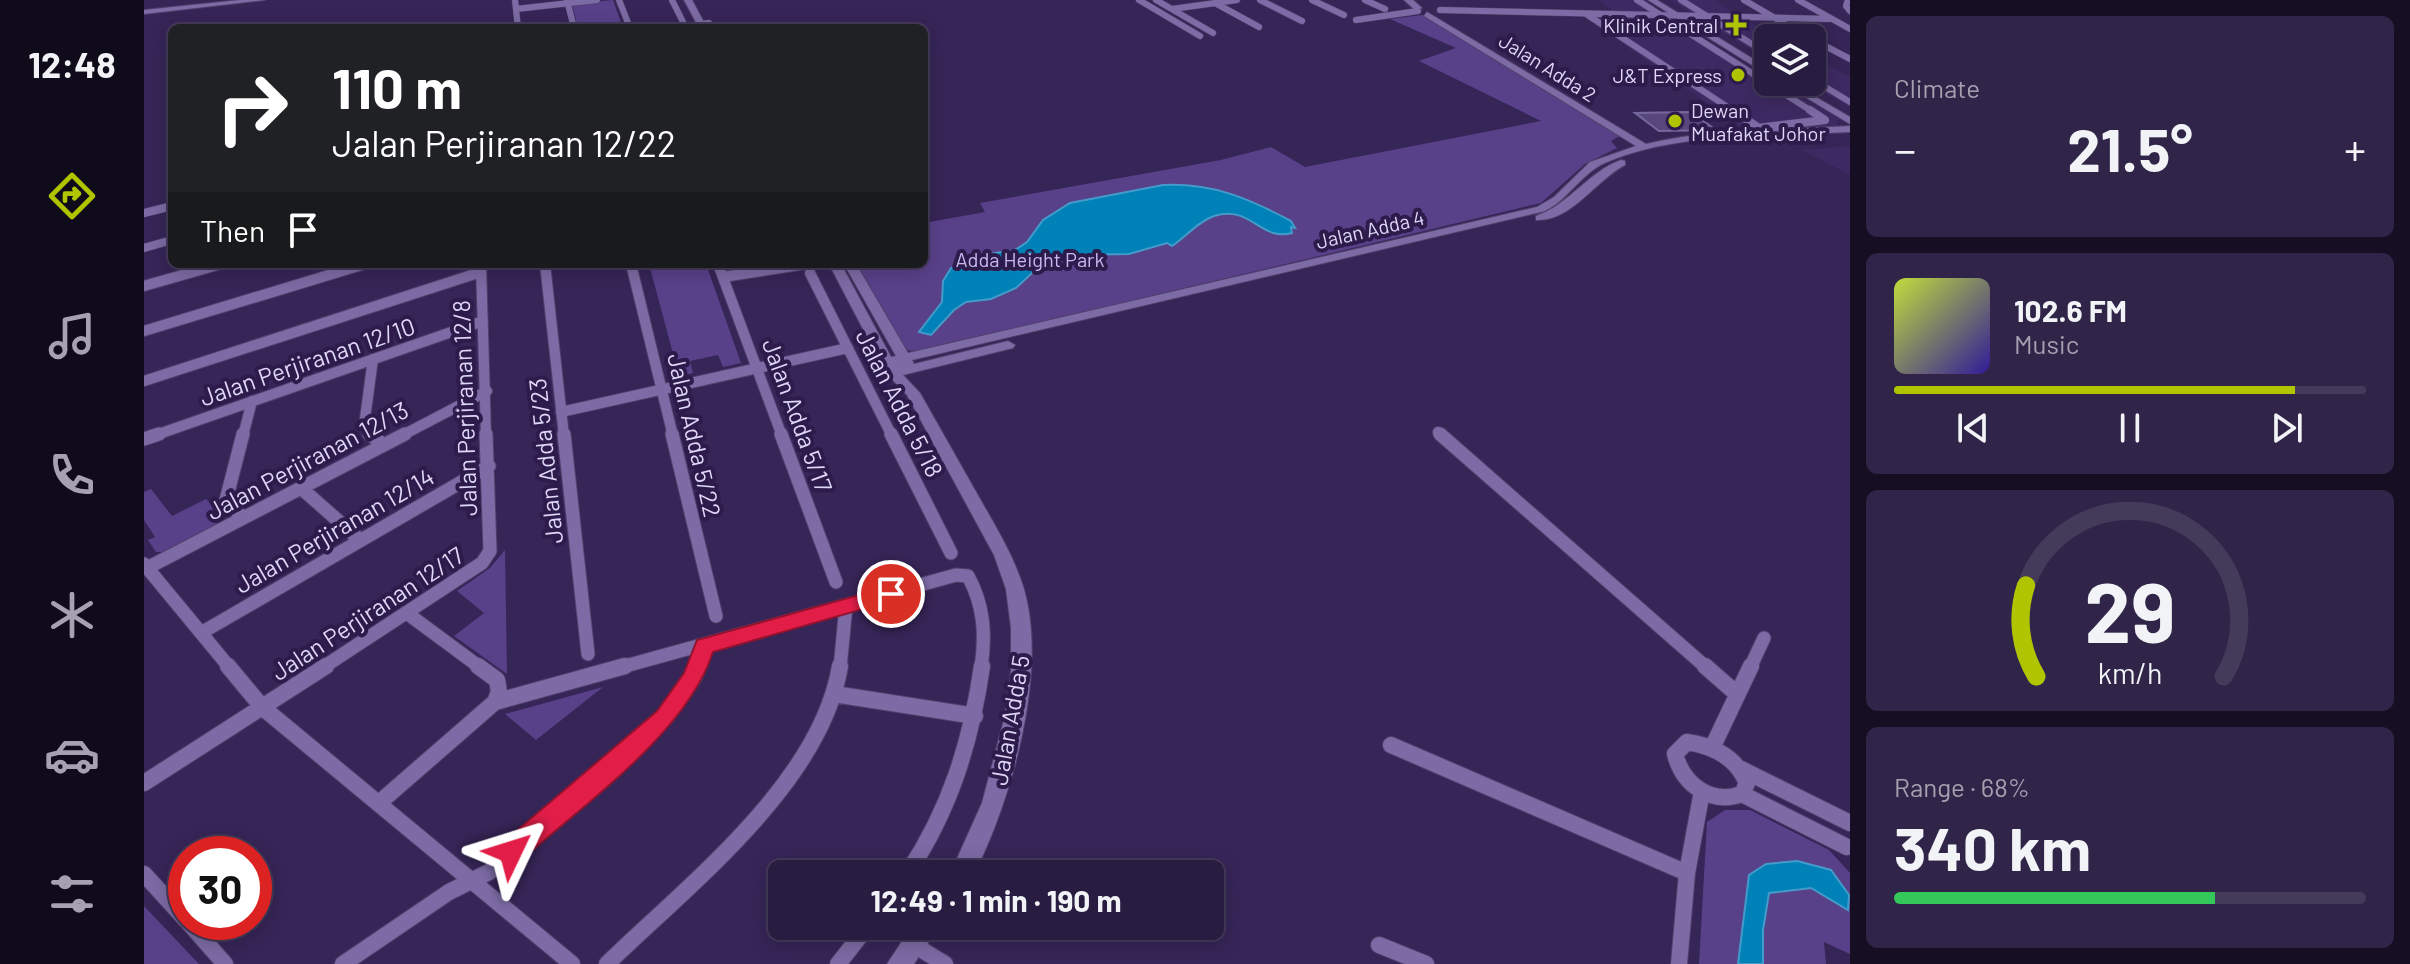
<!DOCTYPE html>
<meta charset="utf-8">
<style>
body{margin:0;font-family:Barlow,sans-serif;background:#302548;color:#f1f3f6;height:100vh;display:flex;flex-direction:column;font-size:30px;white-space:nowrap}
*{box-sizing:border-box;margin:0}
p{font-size:26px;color:#a5a1b1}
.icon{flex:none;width:44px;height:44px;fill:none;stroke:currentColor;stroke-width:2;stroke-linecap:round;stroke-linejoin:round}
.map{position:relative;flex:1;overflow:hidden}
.sheet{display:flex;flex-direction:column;gap:16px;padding:16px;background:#160f24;width:560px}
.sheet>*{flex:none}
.top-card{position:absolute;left:24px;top:24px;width:760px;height:244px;border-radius:12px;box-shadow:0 4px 20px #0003,0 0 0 2px #443a5a;background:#202124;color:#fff;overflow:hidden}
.fabs{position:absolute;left:1610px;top:24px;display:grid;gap:16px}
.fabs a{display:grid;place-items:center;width:72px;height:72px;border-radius:12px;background:#281c41;box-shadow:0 4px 20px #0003,0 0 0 2px #443a5a;font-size:40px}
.speed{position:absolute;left:24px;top:836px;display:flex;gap:16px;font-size:40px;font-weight:700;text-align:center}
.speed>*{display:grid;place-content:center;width:104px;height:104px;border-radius:50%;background:#281c41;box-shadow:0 4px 20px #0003,0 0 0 2px #443a5a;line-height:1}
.speed .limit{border:12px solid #d22;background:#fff;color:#111}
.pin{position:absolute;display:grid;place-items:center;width:68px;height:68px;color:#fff;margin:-34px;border:4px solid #fff;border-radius:50%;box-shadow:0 2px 8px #0007}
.me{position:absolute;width:88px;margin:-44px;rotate:49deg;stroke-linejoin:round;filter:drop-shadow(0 0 6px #0008)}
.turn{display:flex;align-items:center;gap:28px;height:168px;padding:0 32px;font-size:36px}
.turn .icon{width:104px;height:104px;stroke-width:2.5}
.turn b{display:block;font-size:56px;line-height:68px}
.then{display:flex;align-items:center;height:76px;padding:0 32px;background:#0003;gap:16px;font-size:30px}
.big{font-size:60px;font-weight:700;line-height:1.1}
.sheet .tile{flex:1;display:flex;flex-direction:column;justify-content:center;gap:12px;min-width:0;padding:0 28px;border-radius:12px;background:#302548}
.sheet .dial{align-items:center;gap:0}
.dial svg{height:208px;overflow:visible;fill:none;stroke:#443a5a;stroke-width:7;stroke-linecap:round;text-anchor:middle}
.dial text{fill:#f1f3f6;stroke:none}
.song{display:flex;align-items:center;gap:24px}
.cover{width:96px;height:96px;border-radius:12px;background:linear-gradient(135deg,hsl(70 70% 55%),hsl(250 70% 35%))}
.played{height:8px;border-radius:4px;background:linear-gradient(90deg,#b0c500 85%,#443a5a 85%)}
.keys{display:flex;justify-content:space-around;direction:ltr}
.heat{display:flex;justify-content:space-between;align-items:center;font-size:44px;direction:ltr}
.charge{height:12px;border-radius:6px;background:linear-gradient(90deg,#34c759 68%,#443a5a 0)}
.trip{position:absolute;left:624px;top:860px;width:456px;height:80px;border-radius:12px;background:#281c41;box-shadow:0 4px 20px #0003,0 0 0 2px #443a5a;font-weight:700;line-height:80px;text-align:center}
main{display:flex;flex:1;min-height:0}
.dock{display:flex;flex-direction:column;width:144px;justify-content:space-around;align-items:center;background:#100b1a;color:#a5a1b1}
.dock .icon{width:56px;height:56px}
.dock .on{color:#b0c500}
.dock b{font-size:36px;color:#f1f3f6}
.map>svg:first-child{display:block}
</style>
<main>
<nav class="dock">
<b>12:48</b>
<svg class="icon on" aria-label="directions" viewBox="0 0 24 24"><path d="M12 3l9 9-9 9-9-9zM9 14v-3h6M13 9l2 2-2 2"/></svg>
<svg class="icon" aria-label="music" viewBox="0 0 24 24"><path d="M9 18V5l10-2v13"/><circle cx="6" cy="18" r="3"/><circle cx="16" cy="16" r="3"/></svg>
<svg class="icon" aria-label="phone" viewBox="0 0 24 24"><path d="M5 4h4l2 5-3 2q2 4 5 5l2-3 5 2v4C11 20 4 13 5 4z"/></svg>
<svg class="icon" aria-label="climate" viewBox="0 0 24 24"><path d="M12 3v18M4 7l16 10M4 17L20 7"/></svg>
<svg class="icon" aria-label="car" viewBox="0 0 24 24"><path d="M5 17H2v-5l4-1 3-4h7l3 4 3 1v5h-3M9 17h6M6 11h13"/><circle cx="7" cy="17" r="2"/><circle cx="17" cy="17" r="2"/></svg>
<svg class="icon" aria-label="filters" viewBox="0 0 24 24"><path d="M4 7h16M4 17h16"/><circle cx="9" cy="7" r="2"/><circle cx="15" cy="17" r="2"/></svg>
</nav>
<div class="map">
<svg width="1706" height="964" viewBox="0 0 1706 964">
<rect width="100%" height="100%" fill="#362557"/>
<path fill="#3e2a63" d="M1456,0H1502L1527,20L1624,77V82H1632L1695,119L1693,126L1608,134L1436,14H1472Z
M1526,0H1571L1590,13H1572L1584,21L1605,22L1634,38H1624V60Z
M1668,57L1706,77V108L1662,82H1668Z
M1706,146V175L1658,150Z"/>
<path fill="#594189" d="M469,0L479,28H434L428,4Z
M1278,15L1476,136L1467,141L1473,148L1441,164L1397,203L774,352L758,349L711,264H780V223L841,212L836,203L1077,160L1127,147L1161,167L1397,121L1275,61L1312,48L1246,19Z
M505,264H562L597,363L579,367L574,355L546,361L549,373L535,376Z
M7,489L28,516L62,499L79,516L73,525L20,552H12L4,540L11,537L0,520V492Z
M361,550L363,674L310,636L340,613L313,591L346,568Z
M459,687L392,740L361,714Z
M1581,810H1606L1685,850L1706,873V954L1680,942L1682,964H1555L1563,822Z
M0,906L55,964H0Z"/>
<path fill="#0081b7" stroke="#439bca" stroke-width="2" d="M1019,185C1069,183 1104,198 1147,221L1151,228L1147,227L1148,233C1117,242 1106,204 1070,216C1053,222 1042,237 1028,246L1023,243L985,254L920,255L903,259L872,288L847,299L822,302L810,310L787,335L775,332L798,302L799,281L807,268L839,255L871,250L883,242L899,220L926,203Z
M1653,861L1687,870L1705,895L1704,910L1667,888L1625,893L1619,930V964H1594L1605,875L1622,864Z"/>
<path fill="#58477c" stroke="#77679f" stroke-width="2" d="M1547,112L1572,130L1515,131L1491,113Z"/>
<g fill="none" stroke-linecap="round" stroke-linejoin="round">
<g stroke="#51406c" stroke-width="7">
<path id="street-far4" d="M371,0L374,28
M423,0L430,28
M475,0L486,28
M528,0L540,24
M995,0L1056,36
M1012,0L1069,33
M1116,0L1158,21
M1168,0L1200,15
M1221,0L1241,9
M1493,0L1669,112
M1537,0L1624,54
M1600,0L1665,38
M1654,0L1706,29
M1704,0L1702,6L1706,11
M1071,3L1115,27
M372,9L453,0
M1028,9L1093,0
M1296,10L1685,19
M1442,14L1591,112
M1212,20L1274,11
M530,28L565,23
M1668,39L1706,59
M1668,79L1706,102"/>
</g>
<g stroke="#51406c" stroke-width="9">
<path id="street-far3" d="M1588,110L1633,140
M1614,128L1681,120L1666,110
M0,213L28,206
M0,248L28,240"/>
</g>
<g stroke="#51406c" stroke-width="12">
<path id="street-far2" d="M337,264L342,436
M401,264L420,436
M487,264L529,436
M574,264L638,436
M666,273L748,436
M579,277L662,264
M0,286L77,264
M0,331L221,264
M0,381L337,272
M417,412L704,348
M1294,432L1298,436
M9,436L339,321
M99,436L108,401
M227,436L220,426L229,359
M257,436L343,391"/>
</g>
<g stroke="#51406c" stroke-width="15">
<path id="street-far1" d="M225,434L239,444
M420,434L444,654
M528,434L572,616
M637,434L692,582
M747,434L807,553
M1296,434L1563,668
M0,439L15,434
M157,488L216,540
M99,518L82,500L99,434
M0,564L86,668
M3,568L261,434
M264,614L337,668
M57,633L345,466
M178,668L338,563L346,551L342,434
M474,668L812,575L824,576C840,605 842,635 837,668
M553,668L560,646
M696,668L702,606
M1606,668L1620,638"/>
</g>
<g stroke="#51406c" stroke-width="18">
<path id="street" d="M84,666L118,707L428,964
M334,666L353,680L355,692L351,702
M1561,666L1593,694
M690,694L831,716
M1543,742C1570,746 1592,757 1603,783L1598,794C1567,805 1539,785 1531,754Z
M1247,745L1543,873
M1569,746L1607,666
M1597,769L1706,823
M0,783L182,666
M1598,794L1703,847
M235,803L351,702L481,666
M0,874L42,920
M763,874C806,810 827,742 838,666
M44,922L81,964
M770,945L801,964
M1235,945L1282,964
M199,964L305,892L345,872L521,718L550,677L554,666
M463,964C544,885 677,783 696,666
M694,964L724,926
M1535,964L1543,873L1558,791"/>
</g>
<g stroke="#51406c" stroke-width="2">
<path id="secondary" d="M96,0H121L0,14V10Z
M540,0H548L563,28H555Z
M1260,0H1269L1278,8L1271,10Z
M1504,0H1513L1624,68V75Z
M1283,12L1502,144C1568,128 1638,130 1706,126V132C1629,136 1534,132 1463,162C1438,172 1425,199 1401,211L768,360L770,364L864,341L871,345L869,348L759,375L776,393C796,428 816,464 836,499C852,527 869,555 879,586C905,669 868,799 830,874H806L838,803L861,716L867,671V628L862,589L850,555L763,395L742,373L685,264H697L747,357L752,356L700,264H712L764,353L1393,207L1410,197L1446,162L1492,146L1280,16Z
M1636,82H1646L1706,117V124Z
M1477,160L1481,161V165C1452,180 1427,222 1392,220V216C1426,204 1444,172 1477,160Z
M768,926H795L770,964H743Z"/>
</g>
<use href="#street-far4" stroke="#7c6ba4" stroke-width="6"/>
<use href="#street-far3" stroke="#7c6ba4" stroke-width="8"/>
<use href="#street-far2" stroke="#7c6ba4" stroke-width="10"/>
<use href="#street-far1" stroke="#7c6ba4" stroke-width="13"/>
<use href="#street" stroke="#7c6ba4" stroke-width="16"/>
<use href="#secondary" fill="#7c6ba4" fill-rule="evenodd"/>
</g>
<path fill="#e11d48" stroke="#92132f" stroke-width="2" d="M747,586L757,594L754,599L569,652C543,733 439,805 376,861L367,865L357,861L354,852L357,844L513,711L540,673L553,640Z"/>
<g fill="#b0c500" stroke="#2d1b4c" stroke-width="3">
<path d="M1588 13h8v8h8v8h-8v8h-8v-8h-8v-8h8z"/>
<circle cx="1594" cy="75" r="8"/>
<circle cx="1531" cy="121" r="8"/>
</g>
<g text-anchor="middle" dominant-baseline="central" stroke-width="8" stroke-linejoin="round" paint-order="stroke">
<g font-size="20" fill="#dfd7f7" stroke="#2d1b4c" text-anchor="end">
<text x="1574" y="25">Klinik Central</text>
<text x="1578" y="75">J&amp;T Express</text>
<text x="1547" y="110" text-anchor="start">Dewan<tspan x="1547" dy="23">Muafakat Johor</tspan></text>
</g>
<g font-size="20" fill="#dfd7f7" stroke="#2d1b4c">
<text transform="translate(1404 67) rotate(32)">Jalan Adda 2</text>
<text transform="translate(1226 229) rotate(-13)">Jalan Adda 4</text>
</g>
<g font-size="20" fill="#c7b8ed" stroke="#2d1b4c">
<text x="886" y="259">Adda Height Park</text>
</g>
<g font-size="24" fill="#dfd7f7" stroke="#2d1b4c">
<text transform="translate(163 361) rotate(-19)">Jalan Perjiranan 12/10</text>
<text transform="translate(756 403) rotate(63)">Jalan Adda 5/18</text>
<text transform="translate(320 408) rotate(-92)">Jalan Perjiranan 12/8</text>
<text transform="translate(654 415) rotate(70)">Jalan Adda 5/17</text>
<text transform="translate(551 435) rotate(77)">Jalan Adda 5/22</text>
<text transform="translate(163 460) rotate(-28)">Jalan Perjiranan 12/13</text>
<text transform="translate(401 461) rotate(-96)">Jalan Adda 5/23</text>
<text transform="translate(190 530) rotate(-30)">Jalan Perjiranan 12/14</text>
<text transform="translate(223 613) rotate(-33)">Jalan Perjiranan 12/17</text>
<text transform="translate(865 720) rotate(-80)">Jalan Adda 5</text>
</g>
</g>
</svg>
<div class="fabs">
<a><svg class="icon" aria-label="layers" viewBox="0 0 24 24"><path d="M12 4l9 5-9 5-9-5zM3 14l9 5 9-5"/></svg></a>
</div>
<div class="speed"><div class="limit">30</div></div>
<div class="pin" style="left:747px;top:594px;background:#d93025"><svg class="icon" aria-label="arrive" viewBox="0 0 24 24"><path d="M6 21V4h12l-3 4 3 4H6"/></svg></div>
<svg class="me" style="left:367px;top:852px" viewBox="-20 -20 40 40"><path d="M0-17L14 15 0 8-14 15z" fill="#e11d48" stroke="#fff" stroke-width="4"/></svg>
<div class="trip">12:49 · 1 min · 190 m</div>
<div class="top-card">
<div class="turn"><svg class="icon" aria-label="right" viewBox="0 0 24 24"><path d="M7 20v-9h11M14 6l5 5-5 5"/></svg><div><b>110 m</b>Jalan Perjiranan 12/22</div></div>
<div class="then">Then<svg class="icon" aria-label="arrive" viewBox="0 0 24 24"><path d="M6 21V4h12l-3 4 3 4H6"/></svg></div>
</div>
</div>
<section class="sheet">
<div class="tile"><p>Climate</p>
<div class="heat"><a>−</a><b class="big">21.5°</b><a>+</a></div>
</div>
<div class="tile">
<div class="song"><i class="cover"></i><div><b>102.6 FM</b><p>Music</p></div></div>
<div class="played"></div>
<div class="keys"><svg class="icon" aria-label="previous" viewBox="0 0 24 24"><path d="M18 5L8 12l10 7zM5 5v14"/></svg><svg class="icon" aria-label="pause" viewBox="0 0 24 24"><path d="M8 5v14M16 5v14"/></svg><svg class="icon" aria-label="next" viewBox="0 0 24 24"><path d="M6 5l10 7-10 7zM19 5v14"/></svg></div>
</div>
<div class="tile dial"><svg viewBox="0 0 100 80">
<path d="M14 69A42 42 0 1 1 86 69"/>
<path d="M14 69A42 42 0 0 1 10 34" stroke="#b0c500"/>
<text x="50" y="56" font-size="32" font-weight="700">29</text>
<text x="50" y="72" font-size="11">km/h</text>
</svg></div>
<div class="tile"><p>Range · 68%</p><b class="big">340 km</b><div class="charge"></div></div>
</section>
</main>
